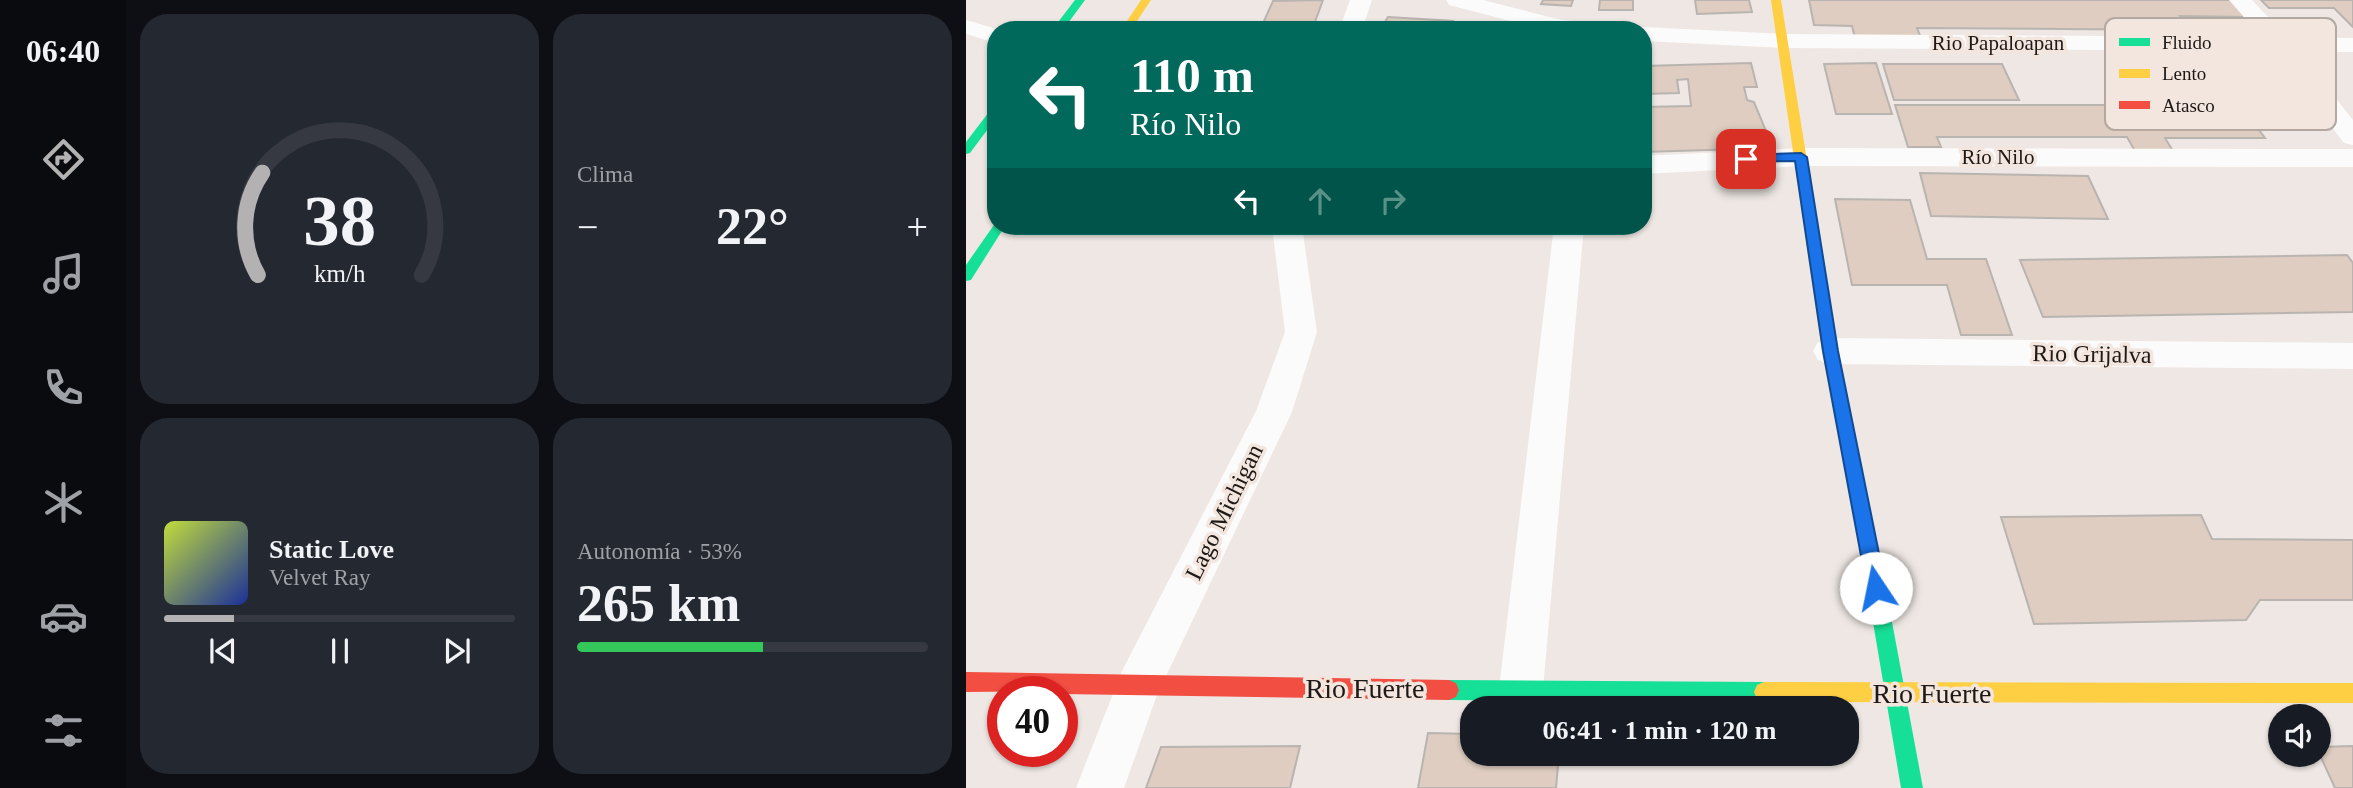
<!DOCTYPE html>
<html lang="es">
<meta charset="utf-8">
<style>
body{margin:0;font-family:"Times New Roman",serif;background:#242831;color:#f1f3f6;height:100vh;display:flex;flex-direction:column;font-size:26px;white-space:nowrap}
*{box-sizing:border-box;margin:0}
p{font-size:23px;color:#9ea1a6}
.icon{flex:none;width:38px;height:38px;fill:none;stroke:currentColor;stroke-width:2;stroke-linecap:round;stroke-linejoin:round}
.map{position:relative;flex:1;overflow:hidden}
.sheet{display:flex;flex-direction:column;gap:14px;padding:14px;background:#0d0f14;width:840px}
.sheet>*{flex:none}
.hud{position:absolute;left:21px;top:21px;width:665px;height:214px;border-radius:28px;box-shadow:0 2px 5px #0004;background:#00695c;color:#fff;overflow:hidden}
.controls{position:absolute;left:1302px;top:704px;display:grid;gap:14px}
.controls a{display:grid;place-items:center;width:63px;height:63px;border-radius:50%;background:#171b24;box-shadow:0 2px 5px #0004;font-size:35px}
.speed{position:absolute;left:21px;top:676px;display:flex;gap:14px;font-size:35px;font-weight:700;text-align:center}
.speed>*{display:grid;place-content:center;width:91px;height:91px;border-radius:50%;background:#171b24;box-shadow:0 2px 5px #0004;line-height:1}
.speed .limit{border:10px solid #d22;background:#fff;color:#111}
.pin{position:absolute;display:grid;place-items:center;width:60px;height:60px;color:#fff;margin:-30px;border-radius:14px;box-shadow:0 4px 10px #0006}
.me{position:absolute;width:77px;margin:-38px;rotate:349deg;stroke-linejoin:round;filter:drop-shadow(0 0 5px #0008)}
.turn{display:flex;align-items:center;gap:24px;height:147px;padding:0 28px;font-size:32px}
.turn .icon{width:91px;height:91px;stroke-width:2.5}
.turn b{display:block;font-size:49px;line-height:60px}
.lanes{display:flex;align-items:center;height:66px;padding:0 28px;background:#0003;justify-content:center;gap:35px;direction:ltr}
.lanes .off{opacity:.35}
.big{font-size:52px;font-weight:700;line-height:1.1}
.sheet .widget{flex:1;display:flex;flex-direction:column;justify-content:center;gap:10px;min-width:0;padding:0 24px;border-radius:28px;background:#242831}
.sheet .dial{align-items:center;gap:0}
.dial svg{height:182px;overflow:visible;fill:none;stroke:#363941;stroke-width:7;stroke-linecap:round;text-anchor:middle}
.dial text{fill:#f1f3f6;stroke:none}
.song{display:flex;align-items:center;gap:21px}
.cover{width:84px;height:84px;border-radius:10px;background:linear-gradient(135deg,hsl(70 70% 55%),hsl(230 70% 35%))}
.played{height:7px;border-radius:4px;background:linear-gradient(90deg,#b3b1b2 20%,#363941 20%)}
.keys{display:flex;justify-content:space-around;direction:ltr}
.heat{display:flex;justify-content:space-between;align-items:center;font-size:38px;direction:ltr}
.charge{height:10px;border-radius:5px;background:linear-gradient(90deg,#34c759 53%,#363941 0)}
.sheet .tiles{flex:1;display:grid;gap:14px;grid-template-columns:repeat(2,1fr)}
.trip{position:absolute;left:494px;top:696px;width:399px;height:70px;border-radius:28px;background:#171b24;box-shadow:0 2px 5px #0004;font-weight:700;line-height:70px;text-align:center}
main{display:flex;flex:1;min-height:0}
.tabs{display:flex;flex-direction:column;width:126px;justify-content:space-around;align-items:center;background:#090b0e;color:#9ea1a6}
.tabs .icon{width:49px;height:49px}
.tabs .current{color:#b3b1b2}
.tabs b{font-size:32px;color:#f1f3f6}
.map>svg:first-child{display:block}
</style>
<main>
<nav class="tabs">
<b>06:40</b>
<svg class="icon current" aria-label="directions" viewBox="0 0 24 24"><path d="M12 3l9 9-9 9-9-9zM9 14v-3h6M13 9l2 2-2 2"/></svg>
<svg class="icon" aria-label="music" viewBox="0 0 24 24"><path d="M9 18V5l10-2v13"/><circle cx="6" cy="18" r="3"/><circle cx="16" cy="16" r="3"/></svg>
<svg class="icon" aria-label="phone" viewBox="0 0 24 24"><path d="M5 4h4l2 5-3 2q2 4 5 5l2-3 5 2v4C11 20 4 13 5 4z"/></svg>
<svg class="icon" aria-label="climate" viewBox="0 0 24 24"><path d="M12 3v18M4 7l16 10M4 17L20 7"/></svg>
<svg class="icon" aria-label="car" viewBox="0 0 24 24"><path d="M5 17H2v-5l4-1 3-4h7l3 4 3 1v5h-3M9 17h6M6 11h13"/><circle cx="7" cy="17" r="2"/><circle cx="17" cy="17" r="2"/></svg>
<svg class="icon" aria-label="filters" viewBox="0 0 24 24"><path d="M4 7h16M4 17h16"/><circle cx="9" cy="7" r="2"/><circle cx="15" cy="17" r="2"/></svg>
</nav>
<section class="sheet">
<div class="tiles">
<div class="widget dial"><svg viewBox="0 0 100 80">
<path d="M14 69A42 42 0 1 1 86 69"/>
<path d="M14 69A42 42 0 0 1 16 24" stroke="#b3b1b2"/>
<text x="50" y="56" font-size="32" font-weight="700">38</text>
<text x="50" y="72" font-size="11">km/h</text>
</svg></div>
<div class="widget"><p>Clima</p>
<div class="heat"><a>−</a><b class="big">22°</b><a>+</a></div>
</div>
<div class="widget">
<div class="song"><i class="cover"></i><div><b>Static Love</b><p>Velvet Ray</p></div></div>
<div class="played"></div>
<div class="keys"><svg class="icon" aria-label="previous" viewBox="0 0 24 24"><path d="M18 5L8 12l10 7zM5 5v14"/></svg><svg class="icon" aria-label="pause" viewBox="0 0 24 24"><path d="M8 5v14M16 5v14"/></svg><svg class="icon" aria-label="next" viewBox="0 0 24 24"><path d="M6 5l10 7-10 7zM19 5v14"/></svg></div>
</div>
<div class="widget"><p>Autonomía · 53%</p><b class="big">265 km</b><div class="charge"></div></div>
</div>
</section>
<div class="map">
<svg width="1387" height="788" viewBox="0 0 1387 788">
<rect width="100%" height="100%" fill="#eee7e3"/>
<path fill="#decdc0" stroke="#b9b4b0" stroke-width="2" d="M357,0L346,30H294L307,1Z
M577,0H607L605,6L575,4Z
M634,0H667V10H633Z
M729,0H783L786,12L731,14Z
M843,0H1265L1279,17L1214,16L1224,30L951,28L955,38H889L886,26L848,25Z
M1295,0H1387V27L1368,8H1303Z
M422,17L487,21L482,30H414Z
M785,63L791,87H778L781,100L788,102L807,148L677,152V107L725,106L722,79L711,80L713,93L677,94V66Z
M910,63L926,114H870L858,64Z
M917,64H1036L1053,100H928Z
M929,105H1274L1299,138H1199L1207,151H1169L1161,137H971L975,147H942Z
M954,173L1122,176L1142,219L965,216Z
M869,199L944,200L961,259H1020L1046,335H995L981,285H886Z
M1381,255L1387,263V312L1077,317L1054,260Z
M1235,515L1246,539L1387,540V600H1294L1280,620L1068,624L1035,517Z
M462,733L506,734V754H593L590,788H452Z
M334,746L324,788H180L195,747Z
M1387,746V788H1369L1353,753V747Z"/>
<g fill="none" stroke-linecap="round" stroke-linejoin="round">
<path fill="#fcfbfb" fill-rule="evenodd" d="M384,0H406L396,30H373Z
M480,0H517L591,19L637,25L640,30H579L483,5Z
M1263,0H1286L1321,37L1387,38V52H1333L1387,120V145L1378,143L1308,51L817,48L677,41V30H668L677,27L817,34L1295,37Z
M0,20L34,30H30V43L0,34Z
M835,148L1387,149V167L835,166L677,174V156Z
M306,226H336L351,332L326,412L191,695L158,788H110L156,671L290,411L319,332Z
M588,226H618L577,689L571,705C559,710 551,710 539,705L533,689Z
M864,338L1387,343V369L864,364L852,360L847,351L852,342Z"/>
<path fill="#16e098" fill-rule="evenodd" d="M109,0H119L97,30H86Z
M30,107V118L4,153L0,154V142L26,108Z
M30,222V226H39L5,280L0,281V265Z
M906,554L912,557L915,563L957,788H935L897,563L900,557Z
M483,680L798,682L805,685L808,692L805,699L798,702L483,700L476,697L473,690L476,683Z"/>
<path fill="#ffcf43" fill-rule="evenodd" d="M175,0H185L165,30H155Z
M805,0H815L872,351L915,563L912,569L906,572L900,569L897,563L856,351Z
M798,682L1387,683V703L798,702L791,699L788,692L791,685Z"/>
<path fill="#f24e42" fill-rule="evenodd" d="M0,672L483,680L490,683L493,690L490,697L483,700L96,694V691L0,692Z"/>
</g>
<path fill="#1a73e8" stroke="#114b97" stroke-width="2" d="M835,153L841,157L872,351L920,588L917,594L910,597L904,594L901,588L857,351L829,161L780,162L774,159L780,155Z"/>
<g text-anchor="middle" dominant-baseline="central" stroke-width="7" stroke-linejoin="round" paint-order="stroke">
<g font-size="21" fill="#1e1917" stroke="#f3e6de">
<text x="1032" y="43">Rio Papaloapan</text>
<text x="1032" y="157">Río Nilo</text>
</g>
<g font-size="24" fill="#1e1917" stroke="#f3e6de">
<text transform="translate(1126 354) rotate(1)">Rio Grijalva</text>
<text transform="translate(258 512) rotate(-64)">Lago Michigan</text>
</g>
<g font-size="28" fill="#1e1917" stroke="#f3e6de">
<text x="399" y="688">Rio Fuerte</text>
<text x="966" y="693">Rio Fuerte</text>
</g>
</g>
<rect x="1139" y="18" width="231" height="112" rx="10" fill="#f3e6de" stroke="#b3a8a2" stroke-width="2"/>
<rect x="1153" y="38" width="31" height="8" fill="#16e098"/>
<rect x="1153" y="69" width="31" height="9" fill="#ffcf43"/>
<rect x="1153" y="101" width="31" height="8" fill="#f24e42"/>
<g font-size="19" fill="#1e1917">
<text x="1196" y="49">Fluido</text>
<text x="1196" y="80">Lento</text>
<text x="1196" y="112">Atasco</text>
</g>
</svg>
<div class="controls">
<a><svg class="icon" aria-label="sound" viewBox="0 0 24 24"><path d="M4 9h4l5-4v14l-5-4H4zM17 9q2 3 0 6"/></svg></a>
</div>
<div class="speed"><div class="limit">40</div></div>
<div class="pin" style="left:780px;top:159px;background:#d93025"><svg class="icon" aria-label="arrive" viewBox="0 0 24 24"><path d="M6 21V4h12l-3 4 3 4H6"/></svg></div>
<svg class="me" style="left:910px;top:588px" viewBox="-20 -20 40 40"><circle r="19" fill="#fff"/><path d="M0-13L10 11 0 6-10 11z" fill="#1a73e8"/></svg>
<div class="trip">06:41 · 1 min · 120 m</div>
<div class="hud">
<div class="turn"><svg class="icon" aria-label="left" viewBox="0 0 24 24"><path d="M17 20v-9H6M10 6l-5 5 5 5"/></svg><div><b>110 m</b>Río Nilo</div></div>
<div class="lanes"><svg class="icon" aria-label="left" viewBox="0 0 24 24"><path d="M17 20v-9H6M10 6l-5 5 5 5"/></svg><svg class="icon off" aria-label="ahead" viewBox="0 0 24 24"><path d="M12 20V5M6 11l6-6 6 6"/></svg><svg class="icon off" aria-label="right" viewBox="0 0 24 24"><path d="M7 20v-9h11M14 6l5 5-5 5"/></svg></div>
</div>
</div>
</main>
